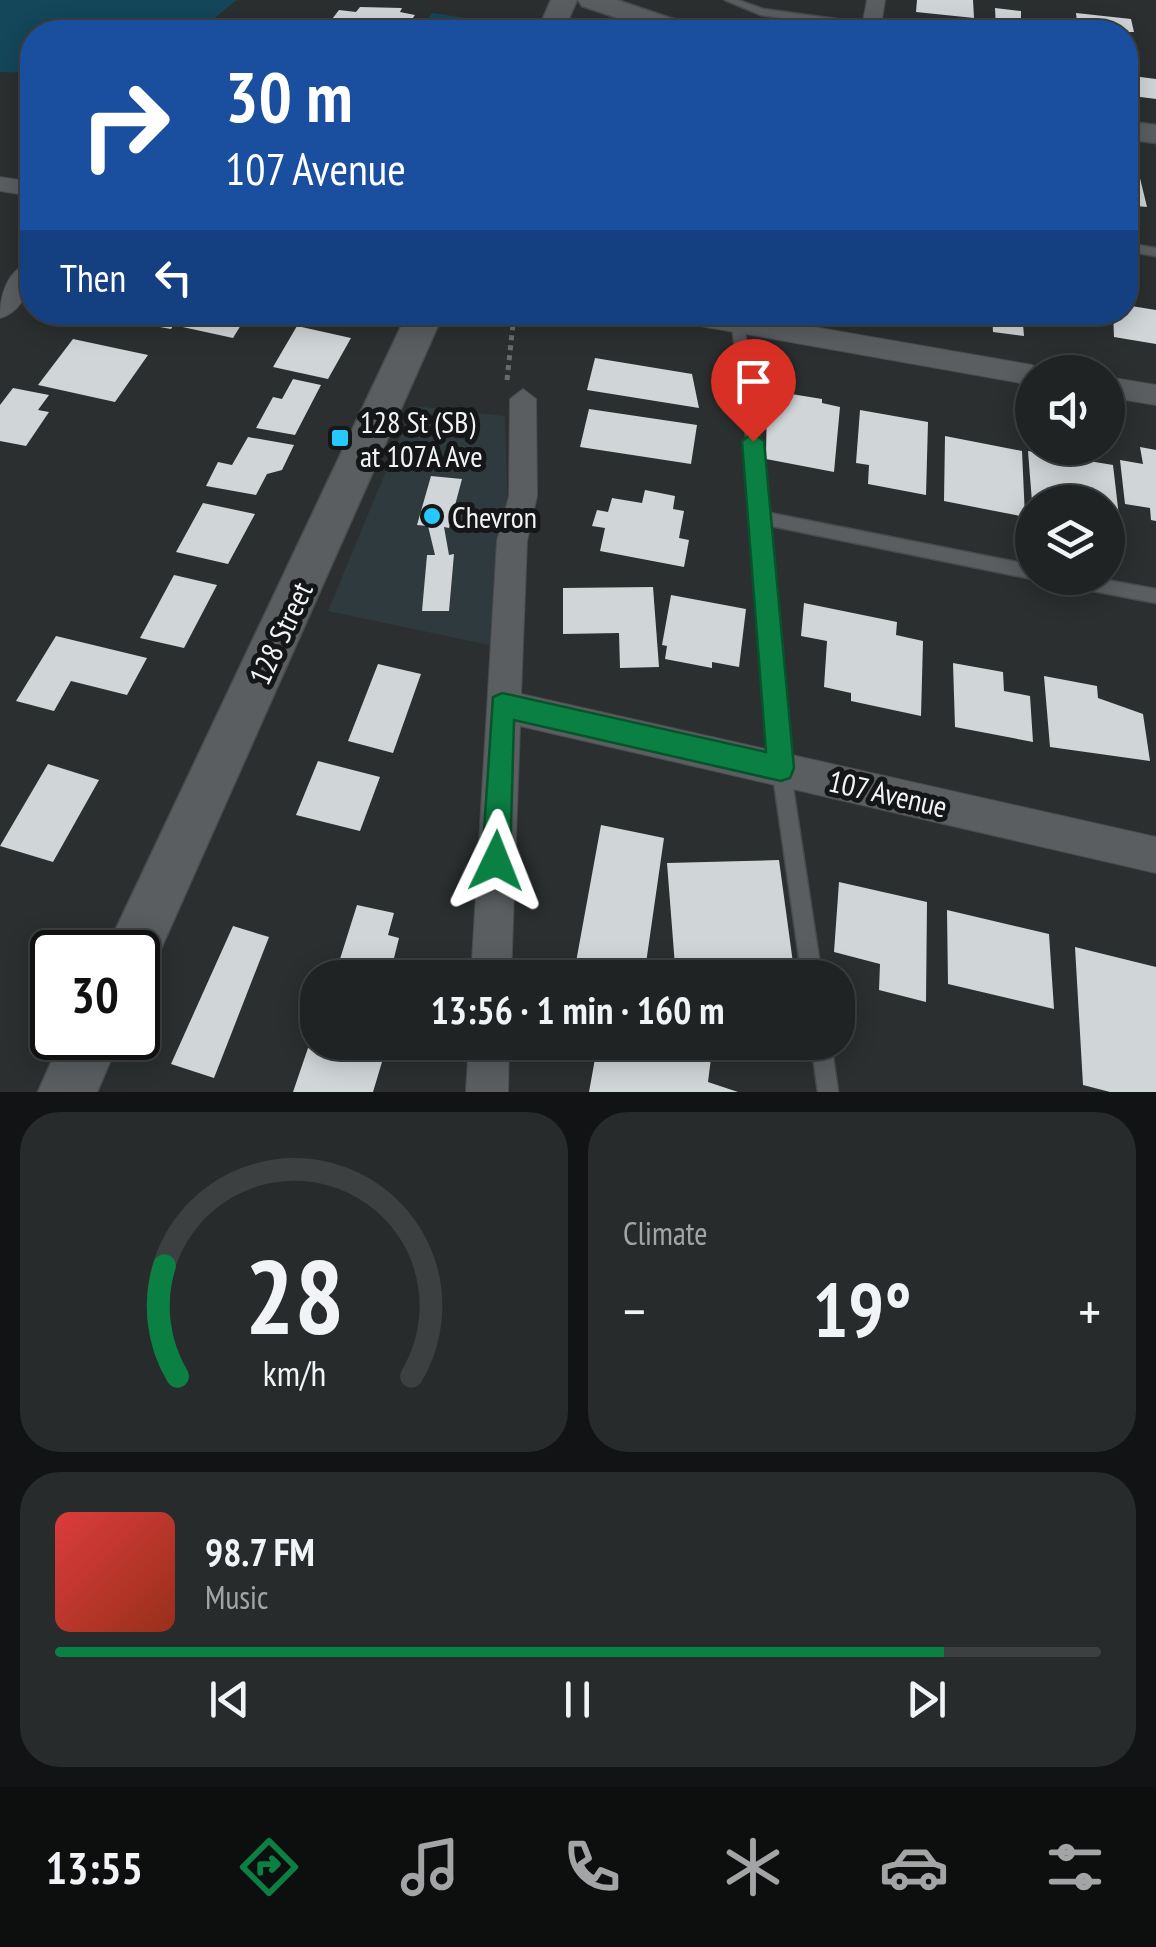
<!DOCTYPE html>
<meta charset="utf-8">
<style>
body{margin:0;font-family:"PT Sans Narrow",sans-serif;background:#282b2c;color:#f1f3f6;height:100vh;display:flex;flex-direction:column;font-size:38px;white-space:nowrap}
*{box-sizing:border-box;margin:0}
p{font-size:32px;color:#a2a4a6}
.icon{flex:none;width:55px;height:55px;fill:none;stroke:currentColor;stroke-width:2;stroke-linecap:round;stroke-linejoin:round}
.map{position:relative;height:1092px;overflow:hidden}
.drawer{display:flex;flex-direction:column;gap:20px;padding:20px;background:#121314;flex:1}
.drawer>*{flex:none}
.hud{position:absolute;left:20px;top:20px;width:1118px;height:305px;border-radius:40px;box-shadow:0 5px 25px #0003,0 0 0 2px #3d4041;background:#1a4fa0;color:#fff;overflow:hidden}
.tools{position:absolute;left:1015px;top:355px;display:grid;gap:20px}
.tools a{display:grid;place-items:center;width:110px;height:110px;border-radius:50%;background:#202324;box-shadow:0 5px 25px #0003,0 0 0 2px #3d4041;font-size:50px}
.speed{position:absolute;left:30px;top:930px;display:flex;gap:20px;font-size:50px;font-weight:700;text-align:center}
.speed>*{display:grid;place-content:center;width:130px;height:130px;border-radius:50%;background:#202324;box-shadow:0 5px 25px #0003,0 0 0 2px #3d4041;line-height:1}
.speed .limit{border:5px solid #111;border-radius:15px;background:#fff;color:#111}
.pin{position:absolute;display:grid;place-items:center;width:85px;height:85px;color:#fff;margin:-102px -42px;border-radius:50% 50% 50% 0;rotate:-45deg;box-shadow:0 0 10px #0007}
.pin .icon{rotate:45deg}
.me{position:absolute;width:110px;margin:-55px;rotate:2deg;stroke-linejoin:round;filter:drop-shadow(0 0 8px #0008)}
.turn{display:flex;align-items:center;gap:35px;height:210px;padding:0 40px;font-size:45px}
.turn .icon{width:130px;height:130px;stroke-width:2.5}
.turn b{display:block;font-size:70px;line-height:85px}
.then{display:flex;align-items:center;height:95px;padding:0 40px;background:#0003;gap:20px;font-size:38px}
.big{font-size:75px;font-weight:700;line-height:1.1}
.drawer .tile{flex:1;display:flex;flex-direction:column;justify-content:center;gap:15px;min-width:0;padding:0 35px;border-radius:40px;background:#282b2c}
.drawer .dial{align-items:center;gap:0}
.dial svg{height:260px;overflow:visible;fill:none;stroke:#3d4041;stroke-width:7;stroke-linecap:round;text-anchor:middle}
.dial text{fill:#f1f3f6;stroke:none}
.song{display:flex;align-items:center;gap:30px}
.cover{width:120px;height:120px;border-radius:15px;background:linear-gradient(135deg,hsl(0 70% 55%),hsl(10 70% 35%))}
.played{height:10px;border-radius:5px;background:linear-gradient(90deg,#0b8043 85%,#3d4041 85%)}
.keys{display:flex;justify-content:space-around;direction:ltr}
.heat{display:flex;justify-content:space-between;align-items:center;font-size:55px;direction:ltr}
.drawer .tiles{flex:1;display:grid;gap:20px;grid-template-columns:1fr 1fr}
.tile:last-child{grid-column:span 2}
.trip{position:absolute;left:300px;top:960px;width:555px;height:100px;border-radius:40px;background:#202324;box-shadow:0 5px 25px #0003,0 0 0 2px #3d4041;font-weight:700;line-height:100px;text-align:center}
.menu{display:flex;height:160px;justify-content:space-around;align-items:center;background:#0d0e0e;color:#a2a4a6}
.menu .icon{width:70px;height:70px}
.menu .on{color:#0b8043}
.menu b{font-size:45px;color:#f1f3f6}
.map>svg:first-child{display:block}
</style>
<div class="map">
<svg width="1156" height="1092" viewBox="0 0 1156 1092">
<rect width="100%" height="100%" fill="#2b2f30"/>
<path fill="#2f3a3e" d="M413,406L505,416L512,650L328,611Z"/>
<path fill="#14475a" d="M0,0H237L197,32H32V73L0,72Z
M432,13L507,24L503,32H419Z"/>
<path fill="#d0d5d8" d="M917,0H973L974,18L916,12Z
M360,7L402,8L400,12L415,15L403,32H369L329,23L339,10L356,12Z
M995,8L1021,11V32L996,29Z
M1076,13L1131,19L1134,32H1065L1063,21L1077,22Z
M935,20L974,24V32H936Z
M1125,75L1156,79V99L1125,95Z
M1125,172L1139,174L1147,207L1125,205Z
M1125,305L1156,310V344L1114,337L1113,312H1125Z
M120,312H182L171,329L116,319Z
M188,312H249L233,338L178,326Z
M281,312H358L351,327Z
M992,312H1022L1024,336L993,332Z
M1031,312H1072L1074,326L1031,320Z
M297,326L351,338L328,379L273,367Z
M73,339L148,355L115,402L38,385Z
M595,358L692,374L699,408L587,390Z
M293,379L321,385L295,435L256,428L273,397L282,399Z
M13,388L49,395L38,410L49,412L26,446L0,441V405Z
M767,390L822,399V403L840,407L834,472L766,459Z
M589,409L697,425L691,464L580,447Z
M860,410L928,422L926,495L868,484L869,465L856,463Z
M945,436L1022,451L1025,517L944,501Z
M248,437L294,445L282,470L267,474L256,495L206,486L218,462L232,465Z
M1140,447L1156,450V521L1151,520L1150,508L1125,504L1120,460L1143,464Z
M1028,451L1113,465L1120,525L1108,522V502H1032Z
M431,476L462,479L449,528L444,527L449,555L454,554L449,611H422L427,555H435L428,526L417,525Z
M645,490L675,496L673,509L684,511L679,538L689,540L684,567L600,551L605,528L592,526L597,510L608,512L612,498L642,503Z
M203,503L255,514L228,564L176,552Z
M174,575L217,585L184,648L140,638Z
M653,587L659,667L620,668L619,633L563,634V588Z
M671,595L746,609L739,667L712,662V668L665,659L667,646L662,645Z
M804,603L897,622L896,635L923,641L921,716L851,701V693L824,687L827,641L801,636Z
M56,636L147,658L127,695L71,681L54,711L16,701Z
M953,663L1003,672L1004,691L1030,696L1033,742L955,727Z
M378,664L421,674L393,753L348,741Z
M1044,676L1097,686L1098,698L1143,714L1150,761L1050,747Z
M318,761L380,777L360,831L296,815Z
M48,764L99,780L53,862L0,846Z
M601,825L664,838L644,977L576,962Z
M779,860L793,963L675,966L667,863Z
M839,882L927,902L926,1002L879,990L880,964L834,952Z
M357,905L394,913L388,935L399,938L393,962L401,964L397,978H334Z
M947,910L1049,934L1054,1009L948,984Z
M233,926L269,937L214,1078L171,1064Z
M1075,947L1156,967V1092H1110L1083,1085Z
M320,1042H388L373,1092H293L308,1048L317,1051Z
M598,1042H713L708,1082L738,1092H589Z"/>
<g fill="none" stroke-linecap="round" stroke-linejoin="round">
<g stroke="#484c4d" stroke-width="3">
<path id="service" d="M725,0H738L763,9L872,24L877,27L872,30L761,15Z
M1125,243L1156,248V256L1125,251Z
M738,320L744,325L770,513L1032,565V578H1035L1032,579L771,526L790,768L822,978H802L772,768L756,518L732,325Z
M1055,578H1095L1156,589V603L1062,585L1057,583Z
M811,1042H831L838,1092H818Z"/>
</g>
<g stroke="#484c4d" stroke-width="2">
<path id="minor" d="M867,0H885L880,32H861Z
M0,177L32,182V196L0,191Z
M32,262C33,283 24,311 0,318C0,295 7,269 32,262Z
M660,312H728L1032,365L1044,372H1032V385L672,321Z
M1108,377L1156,385V405L1108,397Z
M523,389L536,399L537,496L527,541L521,694L1156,837V873L520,726L511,978H471L497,541L509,496L510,399Z
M469,1042H509L508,1092H466Z"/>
</g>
<g stroke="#484c4d" stroke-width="3">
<path id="secondary" d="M551,0H577L563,32H537Z
M578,0H617L694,26L698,32H659L582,6Z
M1125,121L1156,125V143L1125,139Z
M408,312H444L151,971L138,977V952H105Z
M62,1038H120L97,1092H38Z"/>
</g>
<path stroke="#696c6e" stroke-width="5" stroke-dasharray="5 5" stroke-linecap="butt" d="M507,380L513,324L528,312"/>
<use href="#service" fill="#5a5e60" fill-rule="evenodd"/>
<use href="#minor" fill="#5a5e60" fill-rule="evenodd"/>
<use href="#secondary" fill="#5a5e60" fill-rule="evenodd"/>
</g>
<path fill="#0b8043" stroke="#07532c" stroke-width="2.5" d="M753,433L764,441L794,768L790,778L781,781L514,720L510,861L506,871L496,875L486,871L482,861L493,697L502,693L766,752L742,441Z"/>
<g fill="#25c9fe" stroke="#151617" stroke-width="4">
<rect x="330" y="428" width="20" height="20" rx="5"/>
<circle cx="432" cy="516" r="10"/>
</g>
<g text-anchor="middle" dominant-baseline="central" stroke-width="10" stroke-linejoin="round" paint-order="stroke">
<g font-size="30" fill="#f1f3f5" stroke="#151617" text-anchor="start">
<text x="360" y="421">128 St (SB)<tspan x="360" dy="34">at 107A Ave</tspan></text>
<text x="452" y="516">Chevron</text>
</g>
<g font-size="30" fill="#f1f3f5" stroke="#151617">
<text transform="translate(280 633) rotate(-65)">128 Street</text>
<text transform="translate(888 793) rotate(13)">107 Avenue</text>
</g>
</g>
</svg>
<div class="tools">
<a><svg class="icon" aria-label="sound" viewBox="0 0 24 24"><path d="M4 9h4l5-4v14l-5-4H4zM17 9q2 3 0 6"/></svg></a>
<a><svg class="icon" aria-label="layers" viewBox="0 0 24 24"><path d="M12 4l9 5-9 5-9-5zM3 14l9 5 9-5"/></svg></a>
</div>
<div class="speed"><div class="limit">30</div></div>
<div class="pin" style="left:753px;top:441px;background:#d93025"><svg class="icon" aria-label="arrive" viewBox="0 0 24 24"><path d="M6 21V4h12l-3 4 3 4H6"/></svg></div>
<svg class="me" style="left:496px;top:861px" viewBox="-20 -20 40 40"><path d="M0-17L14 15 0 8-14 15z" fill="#0b8043" stroke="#fff" stroke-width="4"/></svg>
<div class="trip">13:56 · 1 min · 160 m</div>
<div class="hud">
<div class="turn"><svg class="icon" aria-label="right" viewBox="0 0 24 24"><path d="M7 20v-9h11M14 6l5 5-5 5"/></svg><div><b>30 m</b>107 Avenue</div></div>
<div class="then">Then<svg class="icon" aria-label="left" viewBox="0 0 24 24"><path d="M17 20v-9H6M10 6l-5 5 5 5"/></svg></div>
</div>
</div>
<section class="drawer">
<div class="tiles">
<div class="tile dial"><svg viewBox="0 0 100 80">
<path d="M14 69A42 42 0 1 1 86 69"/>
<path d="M14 69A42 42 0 0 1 10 35" stroke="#0b8043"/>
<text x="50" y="56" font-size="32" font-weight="700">28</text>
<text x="50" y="72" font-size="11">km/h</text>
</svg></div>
<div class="tile"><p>Climate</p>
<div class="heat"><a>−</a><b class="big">19°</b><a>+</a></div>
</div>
<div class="tile">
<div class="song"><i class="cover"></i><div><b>98.7 FM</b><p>Music</p></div></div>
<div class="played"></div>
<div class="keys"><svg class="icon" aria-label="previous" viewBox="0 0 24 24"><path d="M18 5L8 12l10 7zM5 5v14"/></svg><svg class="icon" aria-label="pause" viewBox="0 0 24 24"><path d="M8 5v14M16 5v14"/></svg><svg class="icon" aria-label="next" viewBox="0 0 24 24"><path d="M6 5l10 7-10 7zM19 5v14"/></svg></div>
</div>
</div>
</section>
<nav class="menu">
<b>13:55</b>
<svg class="icon on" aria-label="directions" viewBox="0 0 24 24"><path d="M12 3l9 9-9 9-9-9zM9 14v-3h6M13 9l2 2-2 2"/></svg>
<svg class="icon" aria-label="music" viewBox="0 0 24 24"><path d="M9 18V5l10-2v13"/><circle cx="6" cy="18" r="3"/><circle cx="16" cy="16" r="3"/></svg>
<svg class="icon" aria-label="phone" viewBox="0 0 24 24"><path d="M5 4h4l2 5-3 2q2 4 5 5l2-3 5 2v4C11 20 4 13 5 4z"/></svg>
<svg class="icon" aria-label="climate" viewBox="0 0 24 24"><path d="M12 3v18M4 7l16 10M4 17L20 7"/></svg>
<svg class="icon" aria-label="car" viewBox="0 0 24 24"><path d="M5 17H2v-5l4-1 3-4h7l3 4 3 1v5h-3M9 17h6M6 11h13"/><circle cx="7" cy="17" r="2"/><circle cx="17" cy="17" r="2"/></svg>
<svg class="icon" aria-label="filters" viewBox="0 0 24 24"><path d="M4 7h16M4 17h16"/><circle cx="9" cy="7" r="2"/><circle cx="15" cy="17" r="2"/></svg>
</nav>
